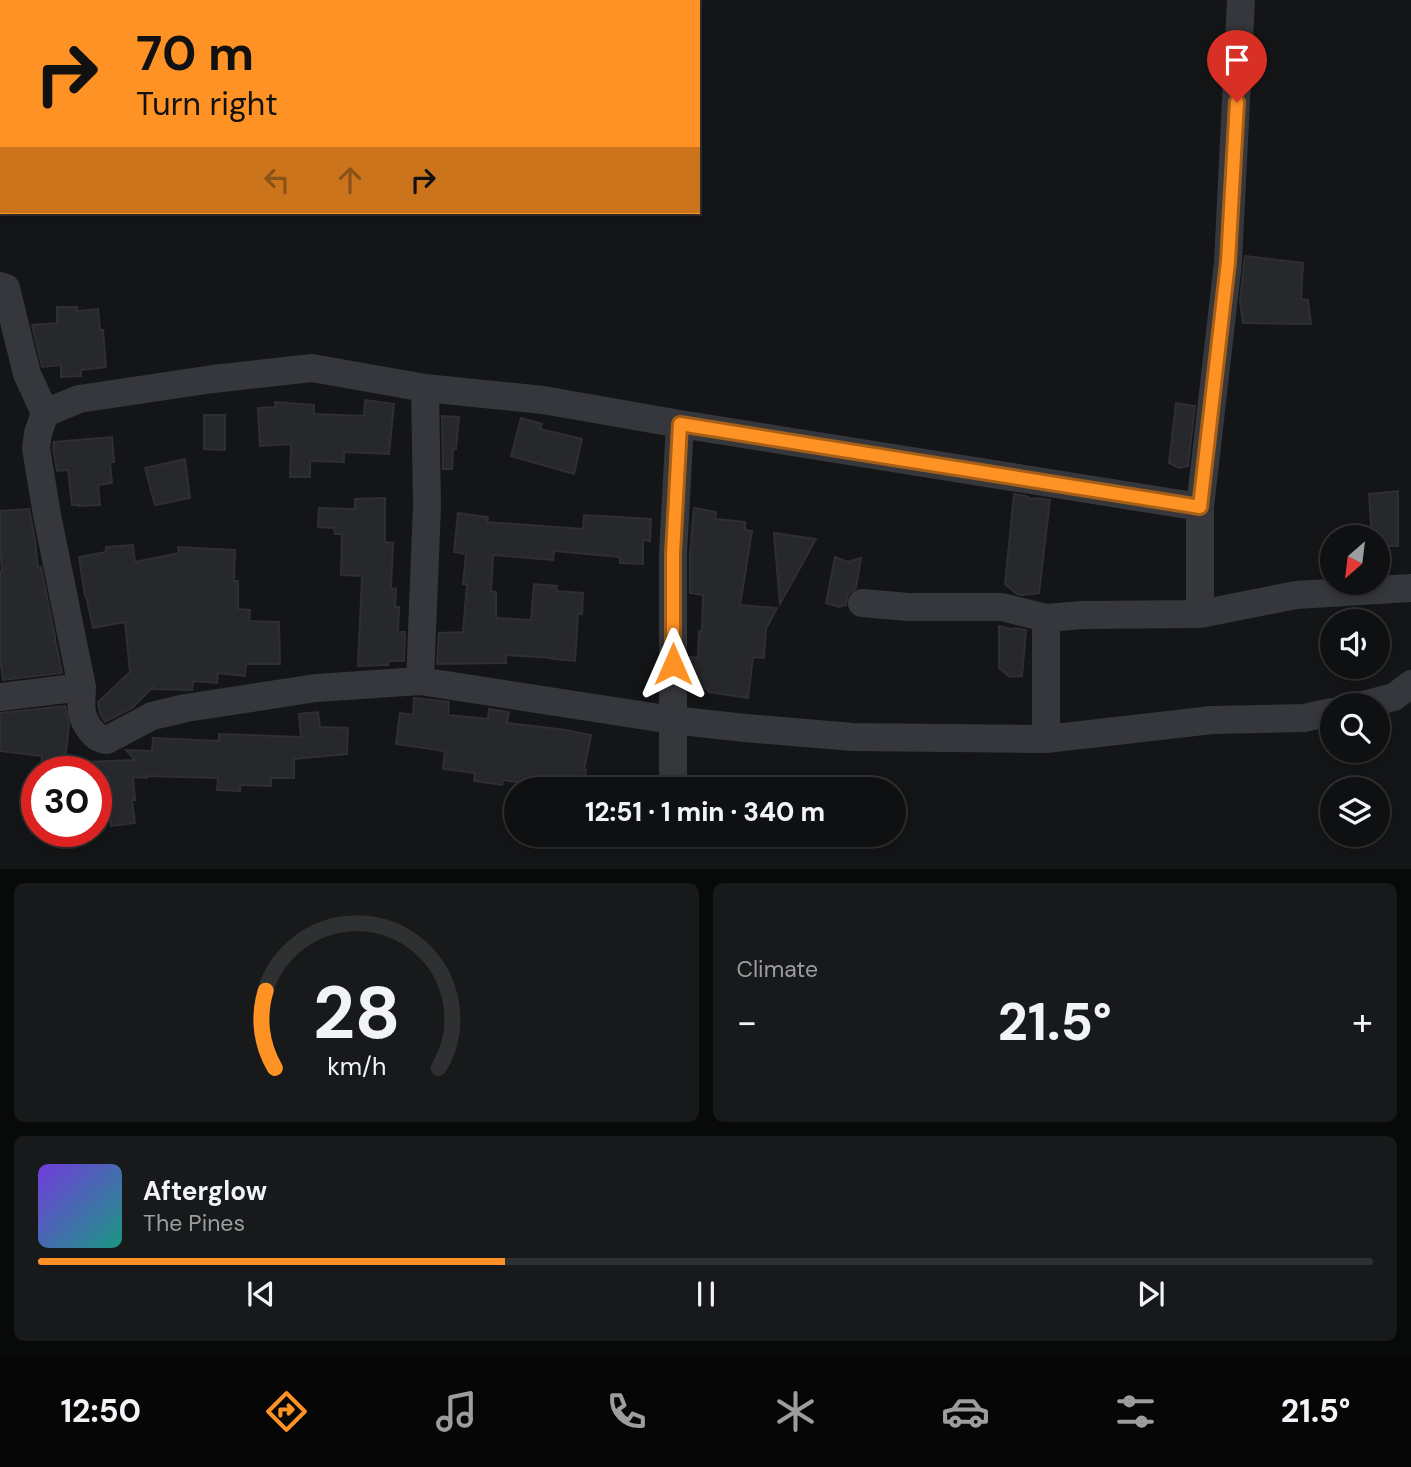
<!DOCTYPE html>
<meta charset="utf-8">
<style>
body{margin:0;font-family:"DM Sans",sans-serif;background:#18191a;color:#f1f3f6;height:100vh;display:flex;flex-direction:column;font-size:26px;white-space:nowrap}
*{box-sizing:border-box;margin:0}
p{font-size:23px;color:#9b9d9f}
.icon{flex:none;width:38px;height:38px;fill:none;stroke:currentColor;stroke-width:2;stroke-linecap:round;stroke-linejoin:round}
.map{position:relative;height:869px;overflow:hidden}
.details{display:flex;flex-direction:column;gap:14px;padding:14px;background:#080909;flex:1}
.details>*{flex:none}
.hud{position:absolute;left:0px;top:0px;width:700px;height:214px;box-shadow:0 4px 10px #0003,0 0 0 2px #2f3031;background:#ff9224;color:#111;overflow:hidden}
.needle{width:46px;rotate:208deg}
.tools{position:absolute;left:1320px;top:525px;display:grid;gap:14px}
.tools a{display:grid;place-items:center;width:70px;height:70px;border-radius:50%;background:#0f1011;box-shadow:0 4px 10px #0003,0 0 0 2px #2f3031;font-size:35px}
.speed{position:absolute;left:21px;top:756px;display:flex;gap:14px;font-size:35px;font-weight:700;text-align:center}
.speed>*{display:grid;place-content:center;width:91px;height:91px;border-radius:50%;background:#0f1011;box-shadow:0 4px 10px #0003,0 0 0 2px #2f3031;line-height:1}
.speed .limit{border:10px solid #d22;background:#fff;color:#111}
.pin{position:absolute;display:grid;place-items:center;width:60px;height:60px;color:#fff;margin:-72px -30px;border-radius:50% 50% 50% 0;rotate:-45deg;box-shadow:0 0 7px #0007}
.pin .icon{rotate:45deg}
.me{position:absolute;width:77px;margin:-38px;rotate:0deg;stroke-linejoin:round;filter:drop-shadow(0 0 5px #0008)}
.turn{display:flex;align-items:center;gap:24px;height:147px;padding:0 21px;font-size:32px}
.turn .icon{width:91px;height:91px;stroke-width:2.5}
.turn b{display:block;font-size:49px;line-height:60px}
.lanes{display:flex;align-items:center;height:66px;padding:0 21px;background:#0003;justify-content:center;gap:35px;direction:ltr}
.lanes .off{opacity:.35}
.big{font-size:52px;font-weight:800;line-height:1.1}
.details .tile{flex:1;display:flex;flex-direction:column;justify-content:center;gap:10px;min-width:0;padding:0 24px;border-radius:10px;background:#18191a}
.details .dial{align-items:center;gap:0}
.dial svg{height:182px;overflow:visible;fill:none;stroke:#2f3031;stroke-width:7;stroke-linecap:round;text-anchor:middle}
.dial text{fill:#f1f3f6;stroke:none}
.song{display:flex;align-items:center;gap:21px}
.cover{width:84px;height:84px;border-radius:10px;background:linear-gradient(135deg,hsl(260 70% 55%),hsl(170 70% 35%))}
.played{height:7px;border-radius:4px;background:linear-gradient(90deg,#ff9224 35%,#2f3031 35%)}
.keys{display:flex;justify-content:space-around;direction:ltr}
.heat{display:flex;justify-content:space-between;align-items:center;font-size:38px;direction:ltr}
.details .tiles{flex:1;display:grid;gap:14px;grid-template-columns:1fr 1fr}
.tile:last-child{grid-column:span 2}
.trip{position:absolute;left:504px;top:777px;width:402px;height:70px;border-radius:35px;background:#0f1011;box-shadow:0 4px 10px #0003,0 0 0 2px #2f3031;font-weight:800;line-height:70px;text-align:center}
.menu{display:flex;height:112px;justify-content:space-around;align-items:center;background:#060607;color:#9b9d9f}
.menu .icon{width:49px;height:49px}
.menu .on{color:#ff9224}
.menu b{font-size:32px;color:#f1f3f6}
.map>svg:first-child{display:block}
</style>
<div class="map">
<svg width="1411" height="869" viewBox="0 0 1411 869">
<rect width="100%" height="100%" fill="#141517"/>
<path fill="#27282b" stroke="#2e2f33" stroke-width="2" d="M1245,256L1303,263L1301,299L1308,300L1311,324L1243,323L1240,301Z
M57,307H77V311L98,309L100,330H103L106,367L81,370V376L61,377V365L42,367L32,325L57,323Z
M365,400L394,404L389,454L344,452V462L310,461V477H290L291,444L260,446L258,408L276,407L275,402L314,405V414L364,416Z
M1176,403L1195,406L1188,466L1179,468L1169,463Z
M204,415H225V450L204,449Z
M442,416L459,417L456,449H453L452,469H443Z
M521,418L542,424L540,429L582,439L574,474L511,456Z
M112,437L114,462H110L112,483L98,485L100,505L79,506V505H72L68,470L57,471L53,448L54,442Z
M185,459L190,498L155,505L145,468Z
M1398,491V546H1377V537H1372L1369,494Z
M1014,494L1026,496L1031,499L1036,498L1050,500L1039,593L1022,595L1017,594L1005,584Z
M385,498V542L393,543L391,588L396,589L395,607H399L398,632H405L404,661H389L388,665L358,666L362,576L341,575L342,534H335L334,528L318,527L319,508L355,509V499Z
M694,508L716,512L715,519L745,522V530L752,531L740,605L777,608L766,629L764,658L753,657L748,698L708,692V689L690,687V657L698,658L699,631H702L703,595L690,593V554Z
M29,509L35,539L38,568L41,567L55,636V643H56L62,673L3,680L0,658V572H2L0,547V511Z
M458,513L488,517L487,522L583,529L584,515L651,519L650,541L643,540V564L620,563V557L554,551L553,560L493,555L491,591L496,592V618L531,620L534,584L557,586L556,591L583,593L582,614H578L575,661L553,659L554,658L506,655V663L437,664L439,633L463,632L467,584H463L466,554L454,552Z
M774,533L816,539L780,604Z
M133,545L135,562L179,553L178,547L235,550L234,581H238V609L250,610L249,621L279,622L280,664H246L245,676L218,673L217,683L193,681L192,690L153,689V687L132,708L105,722L100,714L98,702L130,672L125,622L93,628L86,596H85L79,557L106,552V547Z
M835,557L848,562L861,558L856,588L848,594L846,605L839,607L826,603Z
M999,626L1011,629L1016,628L1026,630L1022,676L1010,677L999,668Z
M414,698L449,702L448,715L488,719L489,709L509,712L507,723L566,730L591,735L584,770H586L583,789H552L553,787L503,780L502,785L474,781L475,773L443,769L445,751L396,744L400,713L413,715Z
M65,706L69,725L64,772H41L42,756L0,751V713Z
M318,712L320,727L348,728L347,754L294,759V778H271V786L240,785V791L217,790L218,778L147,776V778L133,777L135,800H132L135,823L111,826L109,806H111L109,777H96V772H86V762L135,760L126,750L152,751L153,738L219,741V734L301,737L299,714Z"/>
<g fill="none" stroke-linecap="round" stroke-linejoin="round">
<path stroke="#35373c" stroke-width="28" d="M0,286L6,288L27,374L45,413
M1200,507L680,424L543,400L425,388L312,368L213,379L79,399L45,413L38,433L36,448L47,515L82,687C81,707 79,716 92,732C97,737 99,739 107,740L152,716L186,708L316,688L420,681L672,720L745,728L853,737L1046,739L1212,720L1304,718L1332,712
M862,603L909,607H1002L1046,618L1083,615L1200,614L1296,595L1411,588
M1200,614V507L1228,262L1241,0
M1046,618V739
M420,681L427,506L425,388
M0,697L82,687
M1363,705L1394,697L1411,684
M673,789V554L680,424"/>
</g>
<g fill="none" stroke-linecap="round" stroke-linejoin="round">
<g stroke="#a65f17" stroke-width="18">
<path id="route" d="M673,664V554L680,424L1200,507L1228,262L1237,102"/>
</g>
<use href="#route" stroke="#ff9224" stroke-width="12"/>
</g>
</svg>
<div class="tools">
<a><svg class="needle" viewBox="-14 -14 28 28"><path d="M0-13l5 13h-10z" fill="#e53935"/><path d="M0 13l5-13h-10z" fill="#9b9d9f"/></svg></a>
<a><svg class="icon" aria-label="sound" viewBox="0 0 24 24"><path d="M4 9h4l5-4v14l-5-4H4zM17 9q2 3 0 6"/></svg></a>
<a><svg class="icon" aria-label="search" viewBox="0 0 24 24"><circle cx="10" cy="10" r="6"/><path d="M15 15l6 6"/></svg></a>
<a><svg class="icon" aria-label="layers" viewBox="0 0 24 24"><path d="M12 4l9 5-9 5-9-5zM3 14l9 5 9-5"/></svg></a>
</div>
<div class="speed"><div class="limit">30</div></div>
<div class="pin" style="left:1237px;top:102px;background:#d93025"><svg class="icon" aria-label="arrive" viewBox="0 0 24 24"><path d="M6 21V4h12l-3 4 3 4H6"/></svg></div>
<svg class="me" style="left:673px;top:664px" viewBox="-20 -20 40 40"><path d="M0-17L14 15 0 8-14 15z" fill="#ff9224" stroke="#fff" stroke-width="4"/></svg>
<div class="trip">12:51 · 1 min · 340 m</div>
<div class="hud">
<div class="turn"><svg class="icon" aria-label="right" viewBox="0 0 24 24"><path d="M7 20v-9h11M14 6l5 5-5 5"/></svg><div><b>70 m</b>Turn right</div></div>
<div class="lanes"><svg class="icon off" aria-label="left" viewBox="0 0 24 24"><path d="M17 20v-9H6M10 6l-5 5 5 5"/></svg><svg class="icon off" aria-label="ahead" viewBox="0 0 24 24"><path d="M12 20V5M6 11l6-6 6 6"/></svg><svg class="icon" aria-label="right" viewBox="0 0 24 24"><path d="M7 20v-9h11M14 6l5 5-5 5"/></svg></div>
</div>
</div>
<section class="details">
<div class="tiles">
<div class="tile dial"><svg viewBox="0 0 100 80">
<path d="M14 69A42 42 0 1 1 86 69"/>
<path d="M14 69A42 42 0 0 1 10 35" stroke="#ff9224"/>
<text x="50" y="56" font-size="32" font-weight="700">28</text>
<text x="50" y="72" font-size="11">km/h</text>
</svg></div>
<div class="tile"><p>Climate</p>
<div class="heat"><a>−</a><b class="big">21.5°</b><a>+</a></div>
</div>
<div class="tile">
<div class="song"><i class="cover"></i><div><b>Afterglow</b><p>The Pines</p></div></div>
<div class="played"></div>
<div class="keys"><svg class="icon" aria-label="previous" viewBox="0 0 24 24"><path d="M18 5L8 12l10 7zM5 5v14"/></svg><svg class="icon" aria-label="pause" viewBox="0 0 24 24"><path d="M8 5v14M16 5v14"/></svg><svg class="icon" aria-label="next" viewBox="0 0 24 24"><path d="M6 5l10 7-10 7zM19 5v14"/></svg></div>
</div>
</div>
</section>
<nav class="menu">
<b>12:50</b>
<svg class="icon on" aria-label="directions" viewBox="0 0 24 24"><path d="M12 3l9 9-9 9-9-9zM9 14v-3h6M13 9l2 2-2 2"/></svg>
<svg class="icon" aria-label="music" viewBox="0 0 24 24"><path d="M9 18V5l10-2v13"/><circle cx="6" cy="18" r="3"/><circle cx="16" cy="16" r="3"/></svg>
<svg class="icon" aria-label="phone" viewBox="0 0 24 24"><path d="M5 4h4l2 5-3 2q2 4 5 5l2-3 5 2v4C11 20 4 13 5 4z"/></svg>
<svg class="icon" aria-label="climate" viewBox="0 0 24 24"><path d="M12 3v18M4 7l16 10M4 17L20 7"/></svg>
<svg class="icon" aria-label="car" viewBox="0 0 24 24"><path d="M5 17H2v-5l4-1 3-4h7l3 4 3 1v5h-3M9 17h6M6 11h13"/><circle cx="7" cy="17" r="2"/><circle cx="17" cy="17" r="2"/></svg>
<svg class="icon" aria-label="filters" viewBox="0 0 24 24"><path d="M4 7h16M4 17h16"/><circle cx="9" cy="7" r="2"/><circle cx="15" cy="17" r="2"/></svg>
<b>21.5°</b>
</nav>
